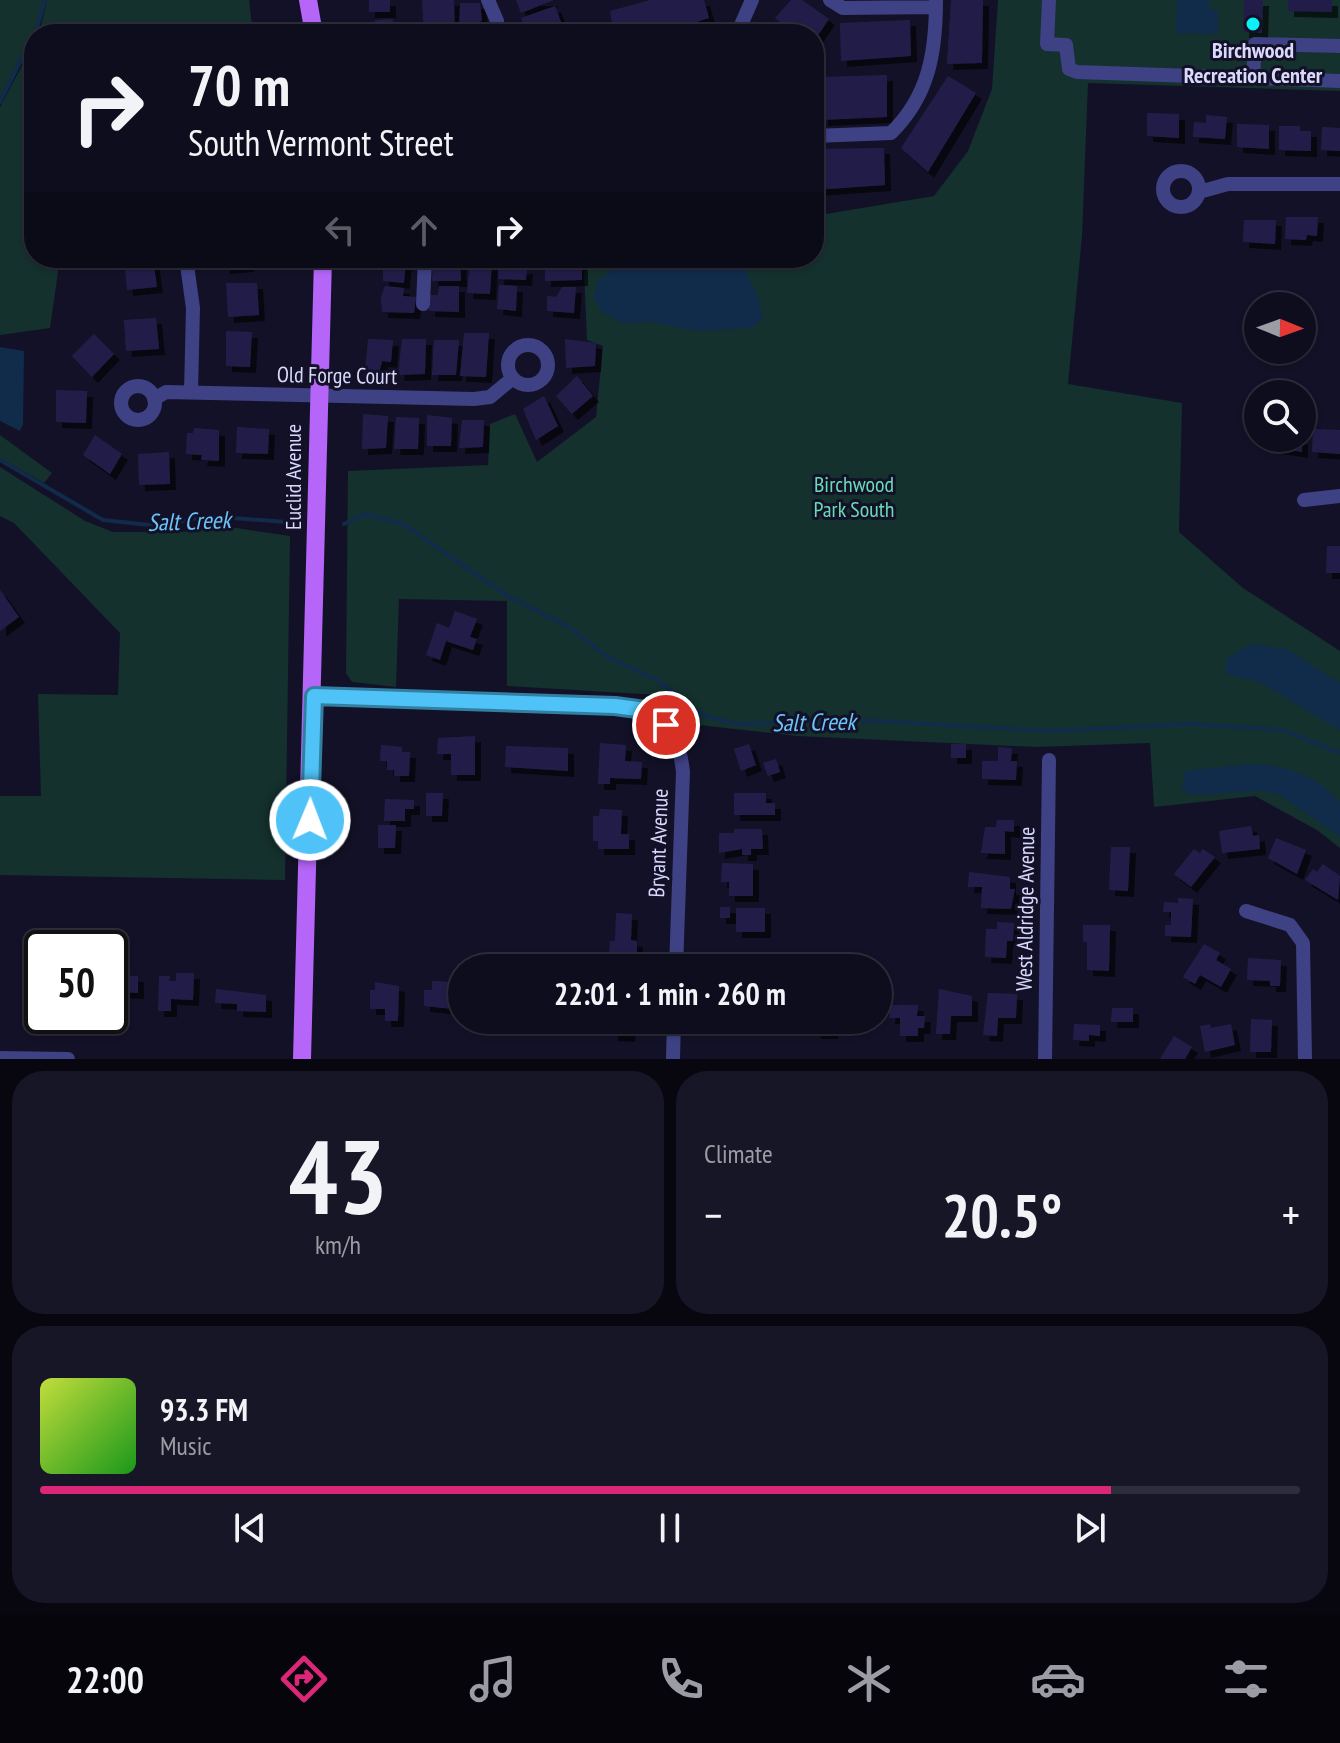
<!DOCTYPE html>
<meta charset="utf-8">
<style>
body{margin:0;font-family:"PT Sans Narrow",sans-serif;background:#171626;color:#f1f3f6;height:100vh;display:flex;flex-direction:column;font-size:30px;white-space:nowrap}
*{box-sizing:border-box;margin:0}
p{font-size:26px;color:#9b9ca4}
.icon{flex:none;width:44px;height:44px;fill:none;stroke:currentColor;stroke-width:2;stroke-linecap:round;stroke-linejoin:round}
.map{position:relative;height:1059px;overflow:hidden}
.side{display:flex;flex-direction:column;gap:12px;padding:12px;background:#080710;flex:1}
.side>*{flex:none}
.guide{position:absolute;left:24px;top:24px;width:800px;height:244px;border-radius:32px;box-shadow:0 2px 6px #0004,0 0 0 2px #2e2d3b;background:#0e0d1d;color:#f1f3f6;overflow:hidden}
.needle{width:52px;rotate:91deg}
.buttons{position:absolute;left:1244px;top:292px;display:grid;gap:16px}
.buttons a{display:grid;place-items:center;width:72px;height:72px;border-radius:50%;background:#0e0d1d;box-shadow:0 2px 6px #0004,0 0 0 2px #2e2d3b;font-size:40px}
.speed{position:absolute;left:24px;top:930px;display:flex;gap:16px;font-size:40px;font-weight:700;text-align:center}
.speed>*{display:grid;place-content:center;width:104px;height:104px;border-radius:50%;background:#0e0d1d;box-shadow:0 2px 6px #0004,0 0 0 2px #2e2d3b;line-height:1}
.speed .limit{border:4px solid #111;border-radius:12px;background:#fff;color:#111}
.pin{position:absolute;display:grid;place-items:center;width:68px;height:68px;color:#fff;margin:-34px;border:4px solid #fff;border-radius:50%;box-shadow:0 2px 8px #0007}
.me{position:absolute;width:88px;margin:-44px;rotate:1deg;stroke-linejoin:round;filter:drop-shadow(0 0 6px #0008)}
.turn{display:flex;align-items:center;gap:28px;height:168px;padding:0 32px;font-size:36px}
.turn .icon{width:104px;height:104px;stroke-width:2.5}
.turn b{display:block;font-size:56px;line-height:68px}
.lanes{display:flex;align-items:center;height:76px;padding:0 32px;background:#0003;justify-content:center;gap:40px;direction:ltr}
.lanes .off{opacity:.35}
.big{font-size:60px;font-weight:700;line-height:1.1}
.side .widget{flex:1;display:flex;flex-direction:column;justify-content:center;gap:12px;min-width:0;padding:0 28px;border-radius:32px;background:#171626}
.side .dial{align-items:center;gap:0}
.dial b{font-size:104px;line-height:1}
.song{display:flex;align-items:center;gap:24px}
.cover{width:96px;height:96px;border-radius:12px;background:linear-gradient(135deg,hsl(70 70% 55%),hsl(120 70% 35%))}
.played{height:8px;border-radius:4px;background:linear-gradient(90deg,#db2777 85%,#2e2d3b 85%)}
.keys{display:flex;justify-content:space-around;direction:ltr}
.heat{display:flex;justify-content:space-between;align-items:center;font-size:44px;direction:ltr}
.side .tiles{flex:1;display:grid;gap:12px;grid-template-columns:1fr 1fr}
.widget:last-child{grid-column:span 2}
.trip{position:absolute;left:448px;top:954px;width:444px;height:80px;border-radius:40px;background:#0e0d1d;box-shadow:0 2px 6px #0004,0 0 0 2px #2e2d3b;font-weight:700;line-height:80px;text-align:center}
.tab-bar{display:flex;height:128px;justify-content:space-around;align-items:center;background:#06050c;color:#9b9ca4}
.tab-bar .icon{width:56px;height:56px}
.tab-bar .selected{color:#db2777}
.tab-bar b{font-size:36px;color:#f1f3f6}
.map>svg:first-child{display:block}
</style>
<div class="map">
<svg width="1340" height="1059" viewBox="0 0 1340 1059">
<defs>
<filter id="shadow"><feDropShadow dx="6" dy="6" stdDeviation="0" flood-color="#0009"/></filter>
</defs>
<rect width="100%" height="100%" fill="#131127"/>
<path fill="#14312e" d="M0,0H43L38,25L0,99Z
M47,0H249L253,34H39Z
M998,0H1340V91L1088,83L1082,236L1068,384L1182,403L1179,532L1243,588L1340,651V848L1317,830L1255,796L1154,807L1150,743L1037,747L797,736L690,724L659,695L507,686V601L399,599L396,687L352,682L346,673L348,471L488,465L490,424L515,414L537,462L596,417L603,346L587,340L584,272L605,258H814V216L934,196L968,151L992,89Z
M34,43V177L28,172L34,179V258H60L50,328L0,335V107Z
M0,435L52,473L44,483L0,458Z
M0,467L85,521L113,532H182L223,526L290,536L285,880L0,875V796H41L38,694L118,695L120,633L14,523L0,516Z"/>
<path fill="#112b4b" d="M1177,0H1209V9L1218,10V34L1176,33Z
M627,258H741C746,281 763,296 762,319L752,328L698,331L652,322L622,323L602,312L594,298L597,282Z
M0,347L24,351L23,424L20,431L0,421Z
M1251,644L1287,649L1340,683V730L1259,682L1226,674V659Z
M1248,764C1284,765 1315,774 1340,802V837L1280,795L1262,791L1191,795L1182,789L1185,771Z"/>
<g fill="none" stroke-linecap="round" stroke-linejoin="round">
<path stroke="#112b4b" stroke-width="4" d="M0,102L37,28L45,0
M0,460L103,520L159,526L206,516L299,523
M344,524L365,514L403,524L508,596L567,626L608,657L657,680L703,715L735,724L861,720L1049,731L1191,724L1282,730L1340,753"/>
</g>
<path fill="#231e48" filter="url(#shadow)" d="M369,0H390V12H369Z
M422,0H454L455,34L424,33Z
M516,0H554L521,13Z
M650,0H704L709,18L658,34H614L610,11Z
M791,0H802L829,19L814,41V34H795L775,18Z
M951,0H983L982,63L947,64Z
M1244,0H1263L1262,33L1243,32Z
M1288,0H1332V12L1288,11Z
M460,3H480L482,21L475,23V34L459,32Z
M555,6L563,27L543,34L539,30L528,34L521,18Z
M393,19L394,34H371L375,20Z
M910,20L911,56L841,61L840,23Z
M887,75V117L822,120L821,77Z
M948,76L976,93L928,172L901,148Z
M1147,113L1179,114V138L1147,136Z
M1206,115L1227,117L1225,139L1193,137L1194,122L1206,123Z
M1237,124L1269,125V149L1237,147Z
M1279,126H1300V131H1311V151L1279,150Z
M1322,127L1340,128V151L1321,150Z
M884,148L885,185L814,190V149Z
M1286,217H1318L1317,236L1307,235L1306,240L1285,239Z
M1244,220H1276L1275,244L1243,242Z
M124,258H153L157,287L127,290Z
M223,258H247L248,266L224,268Z
M391,258H406L404,283L383,281V267Z
M433,258H460L461,281H432Z
M556,258H576L582,265V280L545,281V264L555,265Z
M470,260L492,262L490,294L467,293Z
M499,260H519V269L527,268L526,280L498,279Z
M226,283H257L259,315L228,317Z
M499,285L517,286L516,311L497,309Z
M385,286L404,288L403,296L416,297L414,313L382,312L381,297Z
M439,286H459V312L429,311L430,295H438Z
M562,287H576L574,313L547,311V296L556,297Z
M156,318L159,349L126,351L124,320Z
M226,331L252,332L250,367L226,366Z
M464,333H489L486,377L460,376Z
M94,334L114,354L92,377L72,356Z
M368,339L393,340L391,362L382,361L379,374H365Z
M402,339H426L425,374L398,375Z
M565,339L596,343L595,366L566,368Z
M434,340H459L456,375H432Z
M577,376L593,396L572,414L556,396Z
M56,390L87,391L86,423L56,422Z
M544,396L558,426L536,440L523,409Z
M363,414L388,416L386,448L362,449Z
M427,415L452,418L451,446H427Z
M396,417L419,418L418,449H394Z
M462,420H484L483,447L459,448Z
M237,427L269,429L268,454L236,453Z
M194,428L219,430V461L201,460L202,455L186,454L187,433H193Z
M1313,429L1340,430V454L1312,452Z
M95,435L122,454L110,474L83,455Z
M1271,438H1302V452L1271,447Z
M169,452L170,484L139,485L138,454Z
M1327,546H1340V573H1326Z
M0,590L19,617L0,631Z
M455,611L477,619L470,637L477,639L473,650L446,641L440,660L426,655L437,623L449,628Z
M475,736V775H451V754H437L438,738Z
M600,743L626,745L625,761L642,762L641,779L610,778V784H598Z
M749,744L756,765L741,771L734,749Z
M951,744H966V758H951Z
M381,745L402,747V752H410L409,776H394V770H387V761H380Z
M506,746L568,748V771L505,767Z
M998,747L1012,748L1011,761H1017L1016,780L982,779V761H998Z
M776,759L780,772L768,776L763,763Z
M426,793H443L442,816H426Z
M734,793H766V803H775V815H734Z
M385,799L414,800V809H405V821H384Z
M600,809L622,810L621,834H629V849H598V841H593V816H599Z
M997,820H1014V832L1005,831V854L981,853L985,827H996Z
M378,825H396L395,848H378Z
M1251,826L1253,836L1259,835L1260,849L1222,853L1219,831Z
M734,829H762L763,849H751V855H742V849L719,853V833H734Z
M1276,838L1306,850L1297,874L1268,858Z
M1111,847H1130L1128,891L1109,890Z
M1194,849L1200,853L1203,849L1215,857L1191,887L1174,874Z
M722,863L753,864V896H729V882H721Z
M1323,864L1340,876L1338,900L1305,880L1313,869L1317,872Z
M969,872L1010,877V889H1015L1011,909L981,908L982,887H968Z
M1178,898L1193,899L1191,937L1165,936V925H1171V912H1163L1164,902L1178,903Z
M720,907H730V918H720Z
M736,908H765V932H736Z
M616,913L632,914L631,940L637,941V956L609,955L610,941H615Z
M997,922L1014,923L1013,941H1007L1006,958L985,957L986,929H997Z
M1083,925H1110L1109,971L1087,970V942H1083Z
M1204,944L1220,953L1216,960L1231,969L1221,987L1200,975L1195,984L1183,977Z
M1248,958L1281,960L1280,986H1270V981L1247,980Z
M176,973H194L193,1000L171,999V1011H158L159,976H170L169,981H176Z
M111,975L138,976V993L120,992L119,1010H110Z
M432,981L454,982V991H462V1010L424,1006V990H432Z
M375,982L399,986L398,1021H385V1009H370V990H375Z
M216,989L266,995V1012L237,1011V1004L215,1003Z
M939,989L972,996V1016H951L950,1034H936Z
M878,991H885L884,1010H878Z
M988,993L1017,994L1016,1018H998L997,1036L983,1035Z
M890,1005H918L917,1016H925L924,1028H918V1036H900V1018H889Z
M1112,1008H1133V1022H1111Z
M1251,1019L1272,1020L1271,1052H1250Z
M613,1020H630L629,1036L612,1035Z
M767,1020H788V1029H767Z
M815,1020H833L832,1033H815Z
M1074,1024L1100,1025V1036L1089,1035V1041L1073,1040Z
M1210,1024L1211,1028L1231,1024L1235,1045L1205,1052L1200,1026Z
M1174,1036L1192,1047L1185,1059H1160Z"/>
<g fill="none" stroke-linecap="round" stroke-linejoin="round">
<path stroke="#3e4184" stroke-width="14" d="M488,0L497,21V34
M830,0L843,8L936,7
M1049,0L1047,44L1066,45L1069,69L1077,72L1340,81
M737,34L752,0
M1253,78L1255,44L1340,46
M814,136L891,133C929,96 936,52 936,0
M1163 189a18 18 0 1 1 36 0a18 18 0 1 1-36 0Z
M1199,192L1228,184H1340
M186,258L193,308L191,392
M423,304L425,258
M508 365a20 20 0 1 1 40 0a20 20 0 1 1-40 0Z
M121 403a17 17 0 1 1 34 0a17 17 0 1 1-34 0Z
M154,399L166,392L474,399L490,397L513,378
M1304,500L1340,496
M314,696L615,706C661,713 678,725 683,772L676,968
M1246,911L1290,925L1303,943L1305,1059
M0,1058L68,1059
M673,1059L674,1020
M1045,1059L1049,760"/>
<path stroke="#b665f9" stroke-width="18" d="M308,0L314,34
M302,1059L323,258"/>
</g>
<g fill="none" stroke-linecap="round" stroke-linejoin="round">
<g stroke="#337fa1" stroke-width="20">
<path id="route" d="M310,820L314,696L615,706L645,710L666,725"/>
</g>
<use href="#route" stroke="#4fc3f7" stroke-width="14"/>
</g>
<circle fill="#0df0f5" stroke="#131127" stroke-width="3" cx="1253" cy="24" r="8"/>
<g text-anchor="middle" dominant-baseline="central" stroke-width="6" stroke-linejoin="round" paint-order="stroke">
<g font-size="22" font-weight="bold" fill="#dad9fd" stroke="#131127">
<text x="1253" y="50">Birchwood<tspan x="1253" dy="25">Recreation Center</tspan></text>
</g>
<g font-size="22" fill="#dad9fd" stroke="#131127">
<text transform="translate(337 375) rotate(1)">Old Forge Court</text>
<text transform="translate(293 477) rotate(-90)">Euclid Avenue</text>
<text transform="translate(658 843) rotate(-88)">Bryant Avenue</text>
<text transform="translate(1025 909) rotate(-89)">West Aldridge Avenue</text>
</g>
<g font-size="22" fill="#67dbb5" stroke="#131127">
<text x="854" y="484">Birchwood<tspan x="854" dy="25">Park South</tspan></text>
</g>
<g font-size="24" font-style="italic" fill="#6bc3f9" stroke="#131127">
<text transform="translate(189 521) rotate(-2)">Salt Creek</text>
<text transform="translate(814 722) rotate(-1)">Salt Creek</text>
</g>
</g>
</svg>
<div class="buttons">
<a><svg class="needle" viewBox="-14 -14 28 28"><path d="M0-13l5 13h-10z" fill="#e53935"/><path d="M0 13l5-13h-10z" fill="#9b9ca4"/></svg></a>
<a><svg class="icon" aria-label="search" viewBox="0 0 24 24"><circle cx="10" cy="10" r="6"/><path d="M15 15l6 6"/></svg></a>
</div>
<div class="speed"><div class="limit">50</div></div>
<div class="pin" style="left:666px;top:725px;background:#d93025"><svg class="icon" aria-label="arrive" viewBox="0 0 24 24"><path d="M6 21V4h12l-3 4 3 4H6"/></svg></div>
<svg class="me" style="left:310px;top:820px" viewBox="-20 -20 40 40"><circle r="17" fill="#4fc3f7" stroke="#fff" stroke-width="3"/><path d="M0-11L8 9 0 5-8 9z" fill="#fff"/></svg>
<div class="trip">22:01 · 1 min · 260 m</div>
<div class="guide">
<div class="turn"><svg class="icon" aria-label="right" viewBox="0 0 24 24"><path d="M7 20v-9h11M14 6l5 5-5 5"/></svg><div><b>70 m</b>South Vermont Street</div></div>
<div class="lanes"><svg class="icon off" aria-label="left" viewBox="0 0 24 24"><path d="M17 20v-9H6M10 6l-5 5 5 5"/></svg><svg class="icon off" aria-label="ahead" viewBox="0 0 24 24"><path d="M12 20V5M6 11l6-6 6 6"/></svg><svg class="icon" aria-label="right" viewBox="0 0 24 24"><path d="M7 20v-9h11M14 6l5 5-5 5"/></svg></div>
</div>
</div>
<section class="side">
<div class="tiles">
<div class="widget dial"><b>43</b><p>km/h</p></div>
<div class="widget"><p>Climate</p>
<div class="heat"><a>−</a><b class="big">20.5°</b><a>+</a></div>
</div>
<div class="widget">
<div class="song"><i class="cover"></i><div><b>93.3 FM</b><p>Music</p></div></div>
<div class="played"></div>
<div class="keys"><svg class="icon" aria-label="previous" viewBox="0 0 24 24"><path d="M18 5L8 12l10 7zM5 5v14"/></svg><svg class="icon" aria-label="pause" viewBox="0 0 24 24"><path d="M8 5v14M16 5v14"/></svg><svg class="icon" aria-label="next" viewBox="0 0 24 24"><path d="M6 5l10 7-10 7zM19 5v14"/></svg></div>
</div>
</div>
</section>
<nav class="tab-bar">
<b>22:00</b>
<svg class="icon selected" aria-label="directions" viewBox="0 0 24 24"><path d="M12 3l9 9-9 9-9-9zM9 14v-3h6M13 9l2 2-2 2"/></svg>
<svg class="icon" aria-label="music" viewBox="0 0 24 24"><path d="M9 18V5l10-2v13"/><circle cx="6" cy="18" r="3"/><circle cx="16" cy="16" r="3"/></svg>
<svg class="icon" aria-label="phone" viewBox="0 0 24 24"><path d="M5 4h4l2 5-3 2q2 4 5 5l2-3 5 2v4C11 20 4 13 5 4z"/></svg>
<svg class="icon" aria-label="climate" viewBox="0 0 24 24"><path d="M12 3v18M4 7l16 10M4 17L20 7"/></svg>
<svg class="icon" aria-label="car" viewBox="0 0 24 24"><path d="M5 17H2v-5l4-1 3-4h7l3 4 3 1v5h-3M9 17h6M6 11h13"/><circle cx="7" cy="17" r="2"/><circle cx="17" cy="17" r="2"/></svg>
<svg class="icon" aria-label="filters" viewBox="0 0 24 24"><path d="M4 7h16M4 17h16"/><circle cx="9" cy="7" r="2"/><circle cx="15" cy="17" r="2"/></svg>
</nav>
